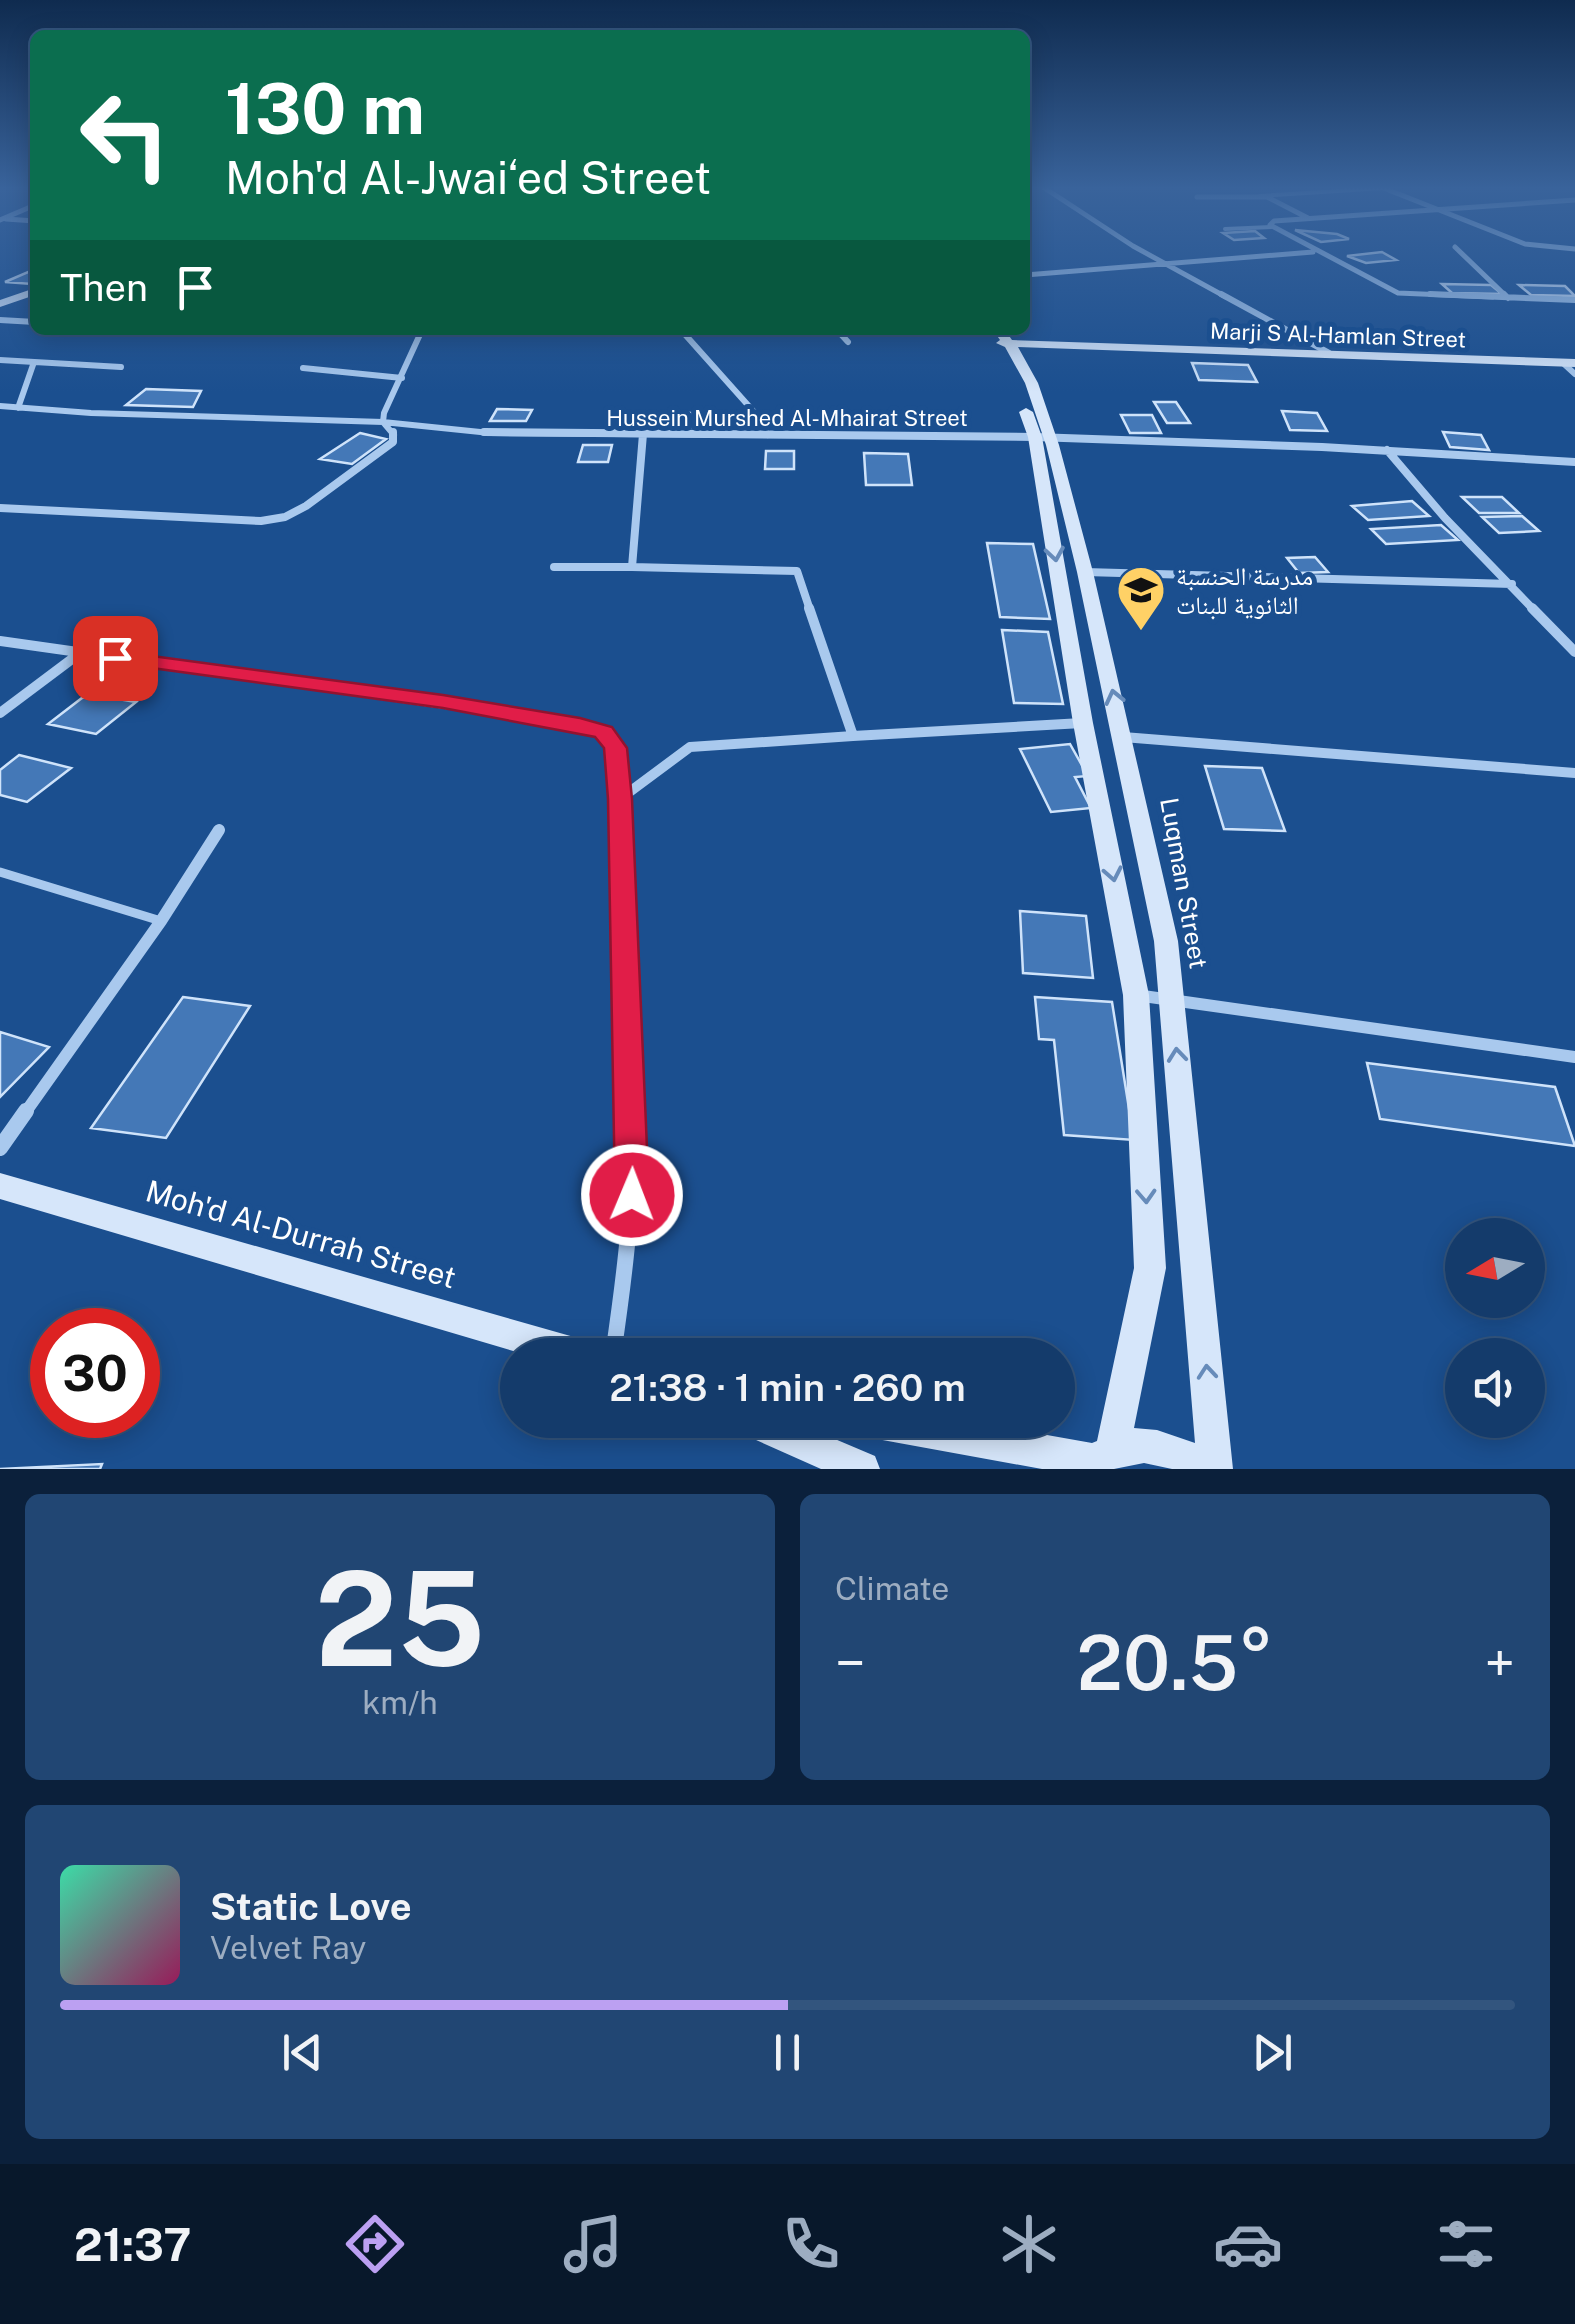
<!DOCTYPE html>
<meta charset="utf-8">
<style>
body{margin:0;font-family:"Public Sans","Noto Naskh Arabic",sans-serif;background:#214673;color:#f1f3f6;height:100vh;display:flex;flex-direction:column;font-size:38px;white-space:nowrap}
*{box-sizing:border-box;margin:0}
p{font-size:32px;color:#9dadc1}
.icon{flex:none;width:55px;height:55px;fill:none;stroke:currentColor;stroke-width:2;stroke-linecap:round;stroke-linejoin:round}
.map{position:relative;height:1469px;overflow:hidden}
.drawer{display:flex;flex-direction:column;gap:25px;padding:25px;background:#0b203b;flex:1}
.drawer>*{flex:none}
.guide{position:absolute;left:30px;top:30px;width:1000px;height:305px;border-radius:15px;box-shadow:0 5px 25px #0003,0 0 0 2px #33557e;background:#0b6e4f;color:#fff;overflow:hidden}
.needle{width:65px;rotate:260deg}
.controls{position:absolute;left:1445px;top:1218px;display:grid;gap:20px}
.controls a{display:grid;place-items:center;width:100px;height:100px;border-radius:50%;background:#143b6b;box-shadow:0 5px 25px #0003,0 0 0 2px #33557e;font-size:50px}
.speed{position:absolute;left:30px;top:1308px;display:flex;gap:20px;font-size:50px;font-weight:700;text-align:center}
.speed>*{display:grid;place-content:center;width:130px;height:130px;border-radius:50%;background:#143b6b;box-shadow:0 5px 25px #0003,0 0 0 2px #33557e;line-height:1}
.speed .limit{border:15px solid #d22;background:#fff;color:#111}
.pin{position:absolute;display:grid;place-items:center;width:85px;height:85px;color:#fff;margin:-42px;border-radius:20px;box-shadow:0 5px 15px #0006}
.me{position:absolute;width:110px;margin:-55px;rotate:1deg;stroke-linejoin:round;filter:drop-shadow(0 0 8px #0008)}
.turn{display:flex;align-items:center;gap:35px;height:210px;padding:0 30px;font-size:45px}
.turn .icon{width:130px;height:130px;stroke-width:2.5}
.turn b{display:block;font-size:70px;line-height:85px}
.then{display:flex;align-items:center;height:95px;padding:0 30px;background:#0003;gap:20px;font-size:38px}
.big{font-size:75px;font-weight:600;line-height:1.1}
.drawer .tile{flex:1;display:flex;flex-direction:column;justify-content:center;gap:15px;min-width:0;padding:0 35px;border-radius:15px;background:#214673}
.drawer .dial{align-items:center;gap:0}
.dial b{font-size:130px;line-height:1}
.song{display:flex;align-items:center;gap:30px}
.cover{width:120px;height:120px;border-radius:15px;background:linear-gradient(135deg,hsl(160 70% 55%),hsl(330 70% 35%))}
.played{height:10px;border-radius:5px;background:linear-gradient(90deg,#bca0f2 50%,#33557e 50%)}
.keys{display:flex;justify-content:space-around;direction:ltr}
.heat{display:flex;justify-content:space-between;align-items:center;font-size:55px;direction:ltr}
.drawer .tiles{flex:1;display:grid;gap:25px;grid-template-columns:1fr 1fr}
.tile:last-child{grid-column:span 2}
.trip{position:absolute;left:500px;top:1338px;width:575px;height:100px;border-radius:50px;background:#143b6b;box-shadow:0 5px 25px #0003,0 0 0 2px #33557e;font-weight:600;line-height:100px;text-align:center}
.tab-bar{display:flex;height:160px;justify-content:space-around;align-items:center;background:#08182b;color:#9dadc1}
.tab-bar .icon{width:70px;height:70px}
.tab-bar .on{color:#bca0f2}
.tab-bar b{font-size:45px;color:#f1f3f6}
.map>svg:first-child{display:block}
</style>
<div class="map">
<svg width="1575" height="1469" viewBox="0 0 1575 1469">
<rect width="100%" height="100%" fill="#1b4f8f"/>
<path fill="#4478b7" stroke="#cfe3fa" stroke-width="2.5" d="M1295,230L1337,234L1349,239L1321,242Z
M1255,231L1264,238L1234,240L1223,233Z
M1382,252L1396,260L1366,263L1347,256Z
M35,269L32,284L5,282Z
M1442,284L1491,285L1502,294L1452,293Z
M1519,285L1565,286L1575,296L1531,295Z
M1192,363L1248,365L1257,382L1199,380Z
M146,389L201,391L193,407L126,405Z
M1154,402H1176L1190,423H1167Z
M497,409L532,410L526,421H490Z
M1282,411L1317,413L1327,431L1290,430Z
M629,412L673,414L668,426L623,425Z
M689,413H741V427H688Z
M1121,415H1152L1161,433H1130Z
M1443,432L1481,435L1489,450L1450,447Z
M360,433L386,439L352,464L320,459Z
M583,445H612L608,462H578Z
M766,451H794V469H765Z
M864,453L908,454L912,485H866Z
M1462,497H1502L1519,513H1479Z
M1412,501L1429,516L1368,520L1352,506Z
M1522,516L1539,531L1499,533L1482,517Z
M1441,525L1458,540L1386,544L1371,529Z
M987,543L1033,544L1050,619L1000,617Z
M1315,557L1328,572L1299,573L1287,558Z
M1002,630L1048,632L1063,704L1014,703Z
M94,695L136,702L96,734L48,724L82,698Z
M1070,744L1088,776L1075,777L1091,808L1051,812L1020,749Z
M19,755L71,768L27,802L0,795V770Z
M1205,766L1262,768L1285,831L1224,829Z
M1020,911L1086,916L1093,978L1023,973Z
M183,997L250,1006L166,1138L91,1128Z
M1035,997L1112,1002L1134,1140L1064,1135L1054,1040L1039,1039Z
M0,1032L49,1047L0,1097Z
M1367,1063L1555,1087L1575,1146L1380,1119Z
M102,1464L100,1469H0Z"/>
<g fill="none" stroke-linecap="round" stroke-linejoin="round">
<path stroke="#a9c9ee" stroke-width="4" d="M1260,196L1385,188
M1225,229L1271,227"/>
<path stroke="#a9c9ee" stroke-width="9" d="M0,872L161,921"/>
<path stroke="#a9c9ee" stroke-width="5" d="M1043,187L1133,246L1226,297
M1381,187L1525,244L1575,249
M1197,197H1267L1308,218
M6,219L35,221
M0,220L35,205
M1455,247L1507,297
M1025,275L1313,252
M1493,297L1398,293L1270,225L1274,221L1575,200"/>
<path stroke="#a9c9ee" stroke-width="6" d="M1221,294L1329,353
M1430,294L1575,300
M1504,294L1508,298
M0,320L35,322
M681,330L755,413L768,435
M837,330L848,342
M0,360L121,367
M1563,363L1575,374
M303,368L402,378
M0,406L91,413L383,422L490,433L748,435
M18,408L34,362
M394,435L383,422L384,413L422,330"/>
<path stroke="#a9c9ee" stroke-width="8" d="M484,432L1035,437L1322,447L1575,462
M643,434L632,567L797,571L810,610
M1387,450L1445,518L1534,610
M0,508L261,521L285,517L306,506L393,442V432
M554,567H632
M1085,572L1512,584"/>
<path stroke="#a9c9ee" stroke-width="10" d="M809,608L853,736L1082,723
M1532,608L1575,652
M0,641L572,722L604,732L616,747L621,832
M0,713L80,653
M1123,737L1575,773
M620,799L690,747L853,736"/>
<path stroke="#a9c9ee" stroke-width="12" d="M621,830L632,1113
M1136,995L1575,1057
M25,1113L161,921L219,830"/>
<path stroke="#a9c9ee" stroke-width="16" d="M0,1148L26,1111
M613,1355C625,1273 635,1194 632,1111"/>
<path fill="#d6e6fa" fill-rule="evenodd" d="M35,288V295L0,307V300Z
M993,330H1005L1012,340L1575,359V367L1018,347L1038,383L1059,445L1093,572L1178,941L1233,1469H1172L1144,1463L1114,1469H1042L866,1437L854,1432L849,1420H963L1092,1443L1097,1441L1134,1268L1123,995L1073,723L1028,437L1019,412L1026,408L1033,412L1042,437L1093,723L1149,995L1166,1268L1134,1428L1157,1430L1195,1443L1154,941L1077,572L1046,445L1025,383L1005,347L996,343L1000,340Z
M0,1173L581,1339L593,1344L597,1355H527L0,1199Z
M733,1420H790L875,1456L880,1469H821L738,1432Z"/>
</g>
<defs><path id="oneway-chevron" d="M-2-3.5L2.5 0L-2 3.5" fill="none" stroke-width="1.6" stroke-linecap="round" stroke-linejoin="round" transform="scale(2.5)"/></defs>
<g stroke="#668bba">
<use href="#oneway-chevron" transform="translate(1055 554) rotate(81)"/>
<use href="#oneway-chevron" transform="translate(1114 697) rotate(-103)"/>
<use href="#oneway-chevron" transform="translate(1113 874) rotate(79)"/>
<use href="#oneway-chevron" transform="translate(1177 1055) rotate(-96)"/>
<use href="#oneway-chevron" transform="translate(1146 1196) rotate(87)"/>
<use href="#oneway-chevron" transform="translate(1207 1372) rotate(-95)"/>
</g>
<linearGradient id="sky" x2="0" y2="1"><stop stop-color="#0f2b4f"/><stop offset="0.48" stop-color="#39639b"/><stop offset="1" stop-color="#39639b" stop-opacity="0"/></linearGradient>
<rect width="1575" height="392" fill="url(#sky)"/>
<path fill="#e11d48" stroke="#92132f" stroke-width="2.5" d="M115,651L443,695L580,718L612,727L627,748L632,799L649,1195L644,1205L632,1209L620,1205L615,1195L608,799L604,748L595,737L443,708L108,662L105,658Z"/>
<defs>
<g id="school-pin" transform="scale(2.5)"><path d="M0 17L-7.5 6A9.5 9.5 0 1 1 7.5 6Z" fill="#ffd166" stroke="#1b4f8f"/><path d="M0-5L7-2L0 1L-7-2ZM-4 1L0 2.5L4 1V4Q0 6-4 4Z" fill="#111"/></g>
</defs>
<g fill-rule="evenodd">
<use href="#school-pin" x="1141" y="590"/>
</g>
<g text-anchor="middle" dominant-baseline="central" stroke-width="10" stroke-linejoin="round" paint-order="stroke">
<g font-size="22" fill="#fff" stroke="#1b4f8f">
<text transform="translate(1338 335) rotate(2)">Marji S Al-Hamlan Street</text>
<text x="787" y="418">Hussein Murshed Al-Mhairat Street</text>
</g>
<g font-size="25" fill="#fff" stroke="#1b4f8f" text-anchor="start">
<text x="1176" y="576">مدرسة الحنسبة<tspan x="1176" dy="29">الثانوية للبنات</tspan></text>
</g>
<g font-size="25" fill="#fff" stroke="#1b4f8f">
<text transform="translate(1184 883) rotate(80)">Luqman Street</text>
</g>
<g font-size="30" fill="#fff" stroke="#1b4f8f">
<text transform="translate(301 1234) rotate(16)">Moh'd Al-Durrah Street</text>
</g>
</g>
</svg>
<div class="controls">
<a><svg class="needle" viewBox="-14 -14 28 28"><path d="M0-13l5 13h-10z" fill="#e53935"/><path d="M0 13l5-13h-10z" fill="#9dadc1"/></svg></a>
<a><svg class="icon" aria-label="sound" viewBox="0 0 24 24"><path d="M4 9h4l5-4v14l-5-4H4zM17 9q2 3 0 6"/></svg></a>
</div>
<div class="speed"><div class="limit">30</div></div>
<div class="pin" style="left:115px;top:658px;background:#d93025"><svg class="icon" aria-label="arrive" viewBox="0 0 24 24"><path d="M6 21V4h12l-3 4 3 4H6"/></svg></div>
<svg class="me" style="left:632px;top:1195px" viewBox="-20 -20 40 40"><circle r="17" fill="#e11d48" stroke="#fff" stroke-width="3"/><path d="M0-11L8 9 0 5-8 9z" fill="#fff"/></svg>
<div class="trip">21:38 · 1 min · 260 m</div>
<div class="guide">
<div class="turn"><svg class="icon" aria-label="left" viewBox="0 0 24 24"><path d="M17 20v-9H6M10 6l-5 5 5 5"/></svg><div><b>130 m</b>Moh'd Al-Jwai‘ed Street</div></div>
<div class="then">Then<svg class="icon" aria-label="arrive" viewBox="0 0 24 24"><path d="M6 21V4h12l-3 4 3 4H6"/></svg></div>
</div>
</div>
<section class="drawer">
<div class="tiles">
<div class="tile dial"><b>25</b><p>km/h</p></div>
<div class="tile"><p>Climate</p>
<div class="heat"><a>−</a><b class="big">20.5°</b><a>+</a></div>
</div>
<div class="tile">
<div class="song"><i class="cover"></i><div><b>Static Love</b><p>Velvet Ray</p></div></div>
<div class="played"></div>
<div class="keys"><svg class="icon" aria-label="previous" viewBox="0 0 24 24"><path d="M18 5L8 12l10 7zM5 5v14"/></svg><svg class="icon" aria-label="pause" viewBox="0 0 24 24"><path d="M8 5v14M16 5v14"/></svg><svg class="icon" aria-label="next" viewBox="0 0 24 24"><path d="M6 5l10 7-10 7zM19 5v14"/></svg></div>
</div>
</div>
</section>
<nav class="tab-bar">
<b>21:37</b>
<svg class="icon on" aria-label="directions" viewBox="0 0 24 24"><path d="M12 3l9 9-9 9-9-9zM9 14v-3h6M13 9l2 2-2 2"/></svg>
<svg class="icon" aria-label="music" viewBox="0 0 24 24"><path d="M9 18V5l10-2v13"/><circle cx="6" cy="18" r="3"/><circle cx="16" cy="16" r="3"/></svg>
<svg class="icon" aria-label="phone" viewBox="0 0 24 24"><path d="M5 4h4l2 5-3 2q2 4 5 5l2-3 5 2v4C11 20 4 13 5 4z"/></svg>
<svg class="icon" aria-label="climate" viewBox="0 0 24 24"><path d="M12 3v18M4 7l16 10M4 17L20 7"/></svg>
<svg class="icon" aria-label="car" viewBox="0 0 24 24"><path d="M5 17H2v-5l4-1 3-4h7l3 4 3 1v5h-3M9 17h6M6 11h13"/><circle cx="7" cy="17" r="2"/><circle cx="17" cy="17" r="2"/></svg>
<svg class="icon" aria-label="filters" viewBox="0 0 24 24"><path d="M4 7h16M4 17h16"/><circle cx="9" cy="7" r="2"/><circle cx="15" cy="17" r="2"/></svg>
</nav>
